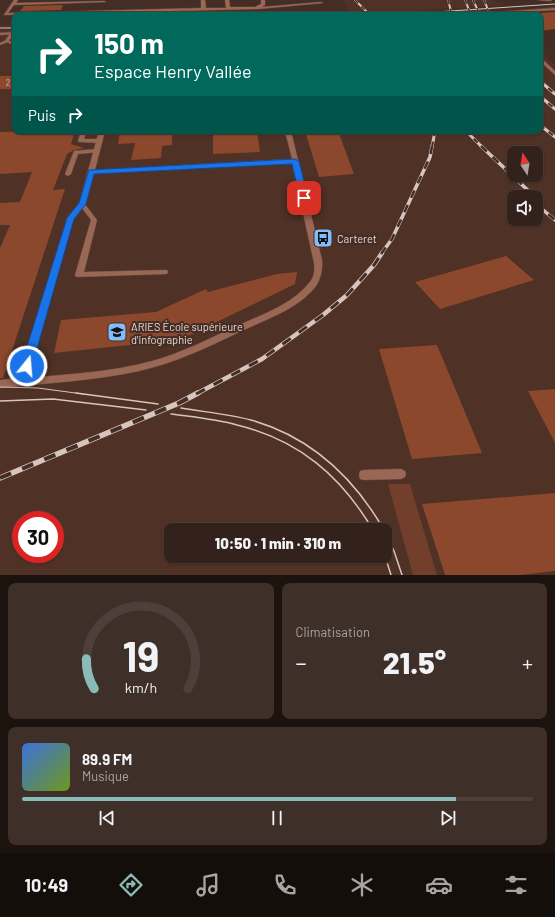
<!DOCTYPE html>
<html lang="fr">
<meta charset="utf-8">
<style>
body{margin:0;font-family:Barlow,sans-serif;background:#3e2f28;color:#f1f3f6;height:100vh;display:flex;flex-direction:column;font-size:15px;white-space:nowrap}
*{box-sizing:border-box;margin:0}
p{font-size:13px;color:#a9a4a3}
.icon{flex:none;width:22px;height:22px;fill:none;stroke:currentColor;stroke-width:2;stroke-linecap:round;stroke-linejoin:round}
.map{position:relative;height:575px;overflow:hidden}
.panel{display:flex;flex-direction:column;gap:8px;padding:8px;background:#1c130f;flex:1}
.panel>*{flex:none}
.guide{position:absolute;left:12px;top:12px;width:531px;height:122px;border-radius:8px;box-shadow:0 1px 3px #0004,0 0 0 1px #4e3f3a;background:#00695c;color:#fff;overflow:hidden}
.needle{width:26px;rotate:348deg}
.controls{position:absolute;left:507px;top:146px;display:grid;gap:8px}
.controls a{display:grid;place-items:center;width:36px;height:36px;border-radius:8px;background:#33221b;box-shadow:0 1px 3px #0004,0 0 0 1px #4e3f3a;font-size:20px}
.speed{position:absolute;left:12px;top:511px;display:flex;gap:8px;font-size:20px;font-weight:700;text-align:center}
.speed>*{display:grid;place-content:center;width:52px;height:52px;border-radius:50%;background:#33221b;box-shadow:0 1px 3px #0004,0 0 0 1px #4e3f3a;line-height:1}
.speed .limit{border:6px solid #d22;background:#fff;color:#111}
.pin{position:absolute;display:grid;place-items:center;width:34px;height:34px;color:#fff;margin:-17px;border-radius:8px;box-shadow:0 2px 6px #0006}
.me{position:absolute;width:44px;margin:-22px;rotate:17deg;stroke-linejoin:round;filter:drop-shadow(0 0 3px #0008)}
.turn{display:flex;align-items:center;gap:14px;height:84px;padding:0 16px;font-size:18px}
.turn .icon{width:52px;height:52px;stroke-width:2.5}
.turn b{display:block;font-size:28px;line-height:34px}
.then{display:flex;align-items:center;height:38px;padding:0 16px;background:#0003;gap:8px;font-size:15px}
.big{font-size:30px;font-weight:800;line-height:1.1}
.panel .card{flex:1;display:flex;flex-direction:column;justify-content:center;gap:6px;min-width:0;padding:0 14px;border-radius:8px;background:#3e2f28}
.panel .dial{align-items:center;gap:0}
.dial svg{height:104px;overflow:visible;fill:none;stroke:#4e3f3a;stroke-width:7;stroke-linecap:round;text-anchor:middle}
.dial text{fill:#f1f3f6;stroke:none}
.song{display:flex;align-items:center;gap:12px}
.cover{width:48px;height:48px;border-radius:6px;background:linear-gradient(135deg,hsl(220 70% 55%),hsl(80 70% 35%))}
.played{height:4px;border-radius:2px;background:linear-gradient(90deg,#8bbbb9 85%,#4e3f3a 85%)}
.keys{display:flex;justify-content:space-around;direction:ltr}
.heat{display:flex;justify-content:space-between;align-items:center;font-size:22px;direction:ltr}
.panel .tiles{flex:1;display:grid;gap:8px;grid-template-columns:1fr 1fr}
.card:last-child{grid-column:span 2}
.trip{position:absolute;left:164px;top:523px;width:228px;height:40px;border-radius:8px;background:#33221b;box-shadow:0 1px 3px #0004,0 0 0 1px #4e3f3a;font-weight:800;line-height:40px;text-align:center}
.dock{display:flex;height:64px;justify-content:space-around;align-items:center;background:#140e0b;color:#a9a4a3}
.dock .icon{width:28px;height:28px}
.dock .active{color:#8bbbb9}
.dock b{font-size:18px;color:#f1f3f6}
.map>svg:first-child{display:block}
</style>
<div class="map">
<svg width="555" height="575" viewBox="0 0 555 575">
<rect width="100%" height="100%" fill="#442d24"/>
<path fill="#4f3125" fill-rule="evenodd" d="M342,0H491L506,5L350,15Z
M0,25H15V131H540V50L555,65V575H0ZM514,153H536V175H514ZM514,197H536V219H514ZM21,520H55V554H21ZM171,530H385V556H171Z"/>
<path fill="#713f2b" d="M410,484L437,575H413L388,484Z"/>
<path fill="#8c482d" d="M63,5L61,10L20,11L24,6Z
M555,12V29L540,31V13Z
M0,76H15V89H0Z
M33,131H75L71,144L84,148L74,150L67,154L53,190L65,189L3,378H0V248L10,225H0V203L20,202L32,172L0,174V132Z
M120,131H155V133H172V145L162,146L161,158L131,160L135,143L118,144Z
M213,131H257L260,152L213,154Z
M305,131H338L354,174L319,177Z
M506,256L534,280L440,309L415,282Z
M297,272L295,284L190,335L167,341L54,353L61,320L156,312L206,289L208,292L277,274Z
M437,345L482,453L412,459L379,349Z
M555,389V443L528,391Z
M555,493V571L520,575H445L422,504Z"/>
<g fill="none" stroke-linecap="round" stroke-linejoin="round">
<g stroke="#614b43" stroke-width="1">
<path id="service" d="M14,0H18L16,3L104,1L106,2L14,5L8,13L201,8V0H205L206,8H226L225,0H229L230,7H255L261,4V0H265V5L262,7L321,2L323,3L258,9L4,15Z
M538,0H552L550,1Z
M7,40L8,42L0,45V43Z
M540,57L555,71V75L540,61Z
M81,131H87L84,139H100L103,141L100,143L79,142L78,141Z
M97,149L99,150V152L78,154L71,174L68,176L66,175L65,174L74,151Z
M82,202L84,203L97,220L84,272L164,270H167L168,272L167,274L76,277L75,275L91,220L79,204Z
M401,469L405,471L406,474L405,477L401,479L364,480L360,479L359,475L360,471L364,470Z"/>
</g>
<g stroke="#614b43" stroke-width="1">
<path id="minor" d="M11,32L14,33L9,41L15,43V46L5,41Z
M99,131H105L95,170L292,159L285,131H291L322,260C323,269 321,278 316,286C298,309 269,318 244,330C210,346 176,363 139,371C93,381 46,383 0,388V380L18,378L67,218L79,204ZM292,163L314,263C315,270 314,278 309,283C291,305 263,314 239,325C210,338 182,353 152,361C112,372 69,374 28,378L73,218L85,204L94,174Z"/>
</g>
<g stroke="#614b43" stroke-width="1">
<path id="tertiary" d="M555,8V10L470,15L472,14Z
M15,32V34L0,35V33Z"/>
</g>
<use href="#service" fill="#9a6754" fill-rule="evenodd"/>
<use href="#minor" fill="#9a6754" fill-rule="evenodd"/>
<use href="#tertiary" fill="#9a6754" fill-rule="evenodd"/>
<path stroke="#d6c5bf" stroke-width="1" d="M391,15L555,4
M0,28H15
M0,387L38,388L83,394"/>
<path stroke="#d6c5bf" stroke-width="1.5" d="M76,393L158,404
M0,401L53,399L146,410
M181,408C204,412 228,414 251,420C311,437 353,476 384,530
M171,414C193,417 216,419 237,425C299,440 341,476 373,530
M385,532L394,551L402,575
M385,556L391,575"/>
<g stroke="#d6c5bf" stroke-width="2">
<path id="rail-far4" d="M355,0L370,15
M448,0L452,15
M465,0L471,15
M473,0L480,15
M484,0L490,15"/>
</g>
<g stroke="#d6c5bf" stroke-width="3">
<path id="rail-far3" d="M540,81L555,94
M540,96L555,109
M540,125L555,137
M466,131L482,147
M432,147L435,131"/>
</g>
<g stroke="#d6c5bf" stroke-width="3.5">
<path id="rail-far2" d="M481,146L535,197
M536,204L555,220
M381,254L392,239L430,157L432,146"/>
</g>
<g stroke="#d6c5bf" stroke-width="4.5">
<path id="rail-far1" d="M196,394L262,359L323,315L347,295L374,265L382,253"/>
</g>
<g stroke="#d6c5bf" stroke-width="5.5">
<path id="rail" d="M0,478L179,403L198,393"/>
</g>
<use href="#rail-far4" stroke="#442d24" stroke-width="1.5" stroke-dasharray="4.5" stroke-linecap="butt"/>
<use href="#rail-far3" stroke="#442d24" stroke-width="2" stroke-dasharray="5.5" stroke-linecap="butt"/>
<use href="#rail-far2" stroke="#442d24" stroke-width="2.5" stroke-dasharray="8" stroke-linecap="butt"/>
<use href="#rail-far1" stroke="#442d24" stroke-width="3" stroke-dasharray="10" stroke-linecap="butt"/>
<use href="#rail" stroke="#442d24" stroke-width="4" stroke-dasharray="12" stroke-linecap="butt"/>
</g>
<path fill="#1a73e8" stroke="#114b97" d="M295,159L299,161L308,198L307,199H301L300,198L292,164L94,174L86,204L74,219L32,366L30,368H23L21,366L67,218L79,203L89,170Z"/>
<defs>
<g id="bus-square" transform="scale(1)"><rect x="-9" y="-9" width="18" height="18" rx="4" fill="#83bcfb" stroke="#442d24"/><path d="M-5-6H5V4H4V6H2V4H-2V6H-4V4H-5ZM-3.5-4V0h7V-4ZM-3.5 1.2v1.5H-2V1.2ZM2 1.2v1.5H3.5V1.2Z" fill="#111"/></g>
<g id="university-square" transform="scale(1)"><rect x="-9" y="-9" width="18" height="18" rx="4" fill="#83bcfb" stroke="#442d24"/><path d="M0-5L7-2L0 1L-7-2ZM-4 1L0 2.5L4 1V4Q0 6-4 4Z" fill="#111"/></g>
</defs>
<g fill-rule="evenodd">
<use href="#bus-square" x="323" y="238"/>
<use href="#university-square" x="117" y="332"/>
</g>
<g text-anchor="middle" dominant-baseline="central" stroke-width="4" stroke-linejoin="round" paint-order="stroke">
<g font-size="9" fill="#d0b2a7">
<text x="8" y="82">2</text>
</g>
<g font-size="11" fill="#e6d6d0" stroke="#442d24" text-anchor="start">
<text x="337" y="238">Carteret</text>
<text x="131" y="326">ARIES École supérieure<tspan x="131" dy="13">d'infographie</tspan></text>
</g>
</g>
</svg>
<div class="controls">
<a><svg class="needle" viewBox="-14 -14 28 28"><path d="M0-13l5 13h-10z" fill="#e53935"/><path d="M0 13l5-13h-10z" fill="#a9a4a3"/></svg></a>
<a><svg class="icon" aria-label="sound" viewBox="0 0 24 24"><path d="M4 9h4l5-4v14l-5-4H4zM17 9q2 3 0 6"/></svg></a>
</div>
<div class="speed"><div class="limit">30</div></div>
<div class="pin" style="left:304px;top:198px;background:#d93025"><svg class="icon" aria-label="arrive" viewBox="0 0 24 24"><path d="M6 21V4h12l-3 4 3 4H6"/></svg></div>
<svg class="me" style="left:27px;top:366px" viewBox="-20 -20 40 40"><circle r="17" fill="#1a73e8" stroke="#fff" stroke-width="3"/><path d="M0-11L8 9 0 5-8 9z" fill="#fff"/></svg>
<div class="trip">10:50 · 1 min · 310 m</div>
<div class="guide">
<div class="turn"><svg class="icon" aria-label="right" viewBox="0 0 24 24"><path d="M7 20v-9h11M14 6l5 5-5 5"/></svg><div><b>150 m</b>Espace Henry Vallée</div></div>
<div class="then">Puis<svg class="icon" aria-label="right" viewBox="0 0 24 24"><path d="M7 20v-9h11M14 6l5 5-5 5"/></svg></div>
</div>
</div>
<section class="panel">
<div class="tiles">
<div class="card dial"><svg viewBox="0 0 100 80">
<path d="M14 69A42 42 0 1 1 86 69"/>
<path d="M14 69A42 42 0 0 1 8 46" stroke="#8bbbb9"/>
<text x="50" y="56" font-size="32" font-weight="700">19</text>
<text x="50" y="72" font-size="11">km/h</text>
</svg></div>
<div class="card"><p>Climatisation</p>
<div class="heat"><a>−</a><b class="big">21.5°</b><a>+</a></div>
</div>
<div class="card">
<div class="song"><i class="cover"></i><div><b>89.9 FM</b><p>Musique</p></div></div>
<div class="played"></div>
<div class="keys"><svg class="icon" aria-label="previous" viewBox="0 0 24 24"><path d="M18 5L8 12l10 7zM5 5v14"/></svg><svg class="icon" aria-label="pause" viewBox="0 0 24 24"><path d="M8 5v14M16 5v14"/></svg><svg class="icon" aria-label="next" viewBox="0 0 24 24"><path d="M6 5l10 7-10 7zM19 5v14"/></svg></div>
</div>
</div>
</section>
<nav class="dock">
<b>10:49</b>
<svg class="icon active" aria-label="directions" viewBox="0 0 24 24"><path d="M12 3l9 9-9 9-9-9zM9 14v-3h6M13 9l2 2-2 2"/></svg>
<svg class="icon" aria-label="music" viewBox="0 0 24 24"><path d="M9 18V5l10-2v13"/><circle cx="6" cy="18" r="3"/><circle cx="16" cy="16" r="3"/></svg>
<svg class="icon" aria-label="phone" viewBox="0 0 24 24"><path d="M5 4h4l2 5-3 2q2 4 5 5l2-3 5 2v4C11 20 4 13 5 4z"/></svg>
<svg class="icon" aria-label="climate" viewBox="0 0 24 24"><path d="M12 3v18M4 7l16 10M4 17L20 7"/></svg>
<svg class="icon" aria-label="car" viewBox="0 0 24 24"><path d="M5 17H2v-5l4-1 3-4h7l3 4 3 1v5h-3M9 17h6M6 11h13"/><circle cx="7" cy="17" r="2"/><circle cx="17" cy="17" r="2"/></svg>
<svg class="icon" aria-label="filters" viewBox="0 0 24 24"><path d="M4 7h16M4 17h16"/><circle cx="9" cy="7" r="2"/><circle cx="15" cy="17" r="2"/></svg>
</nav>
